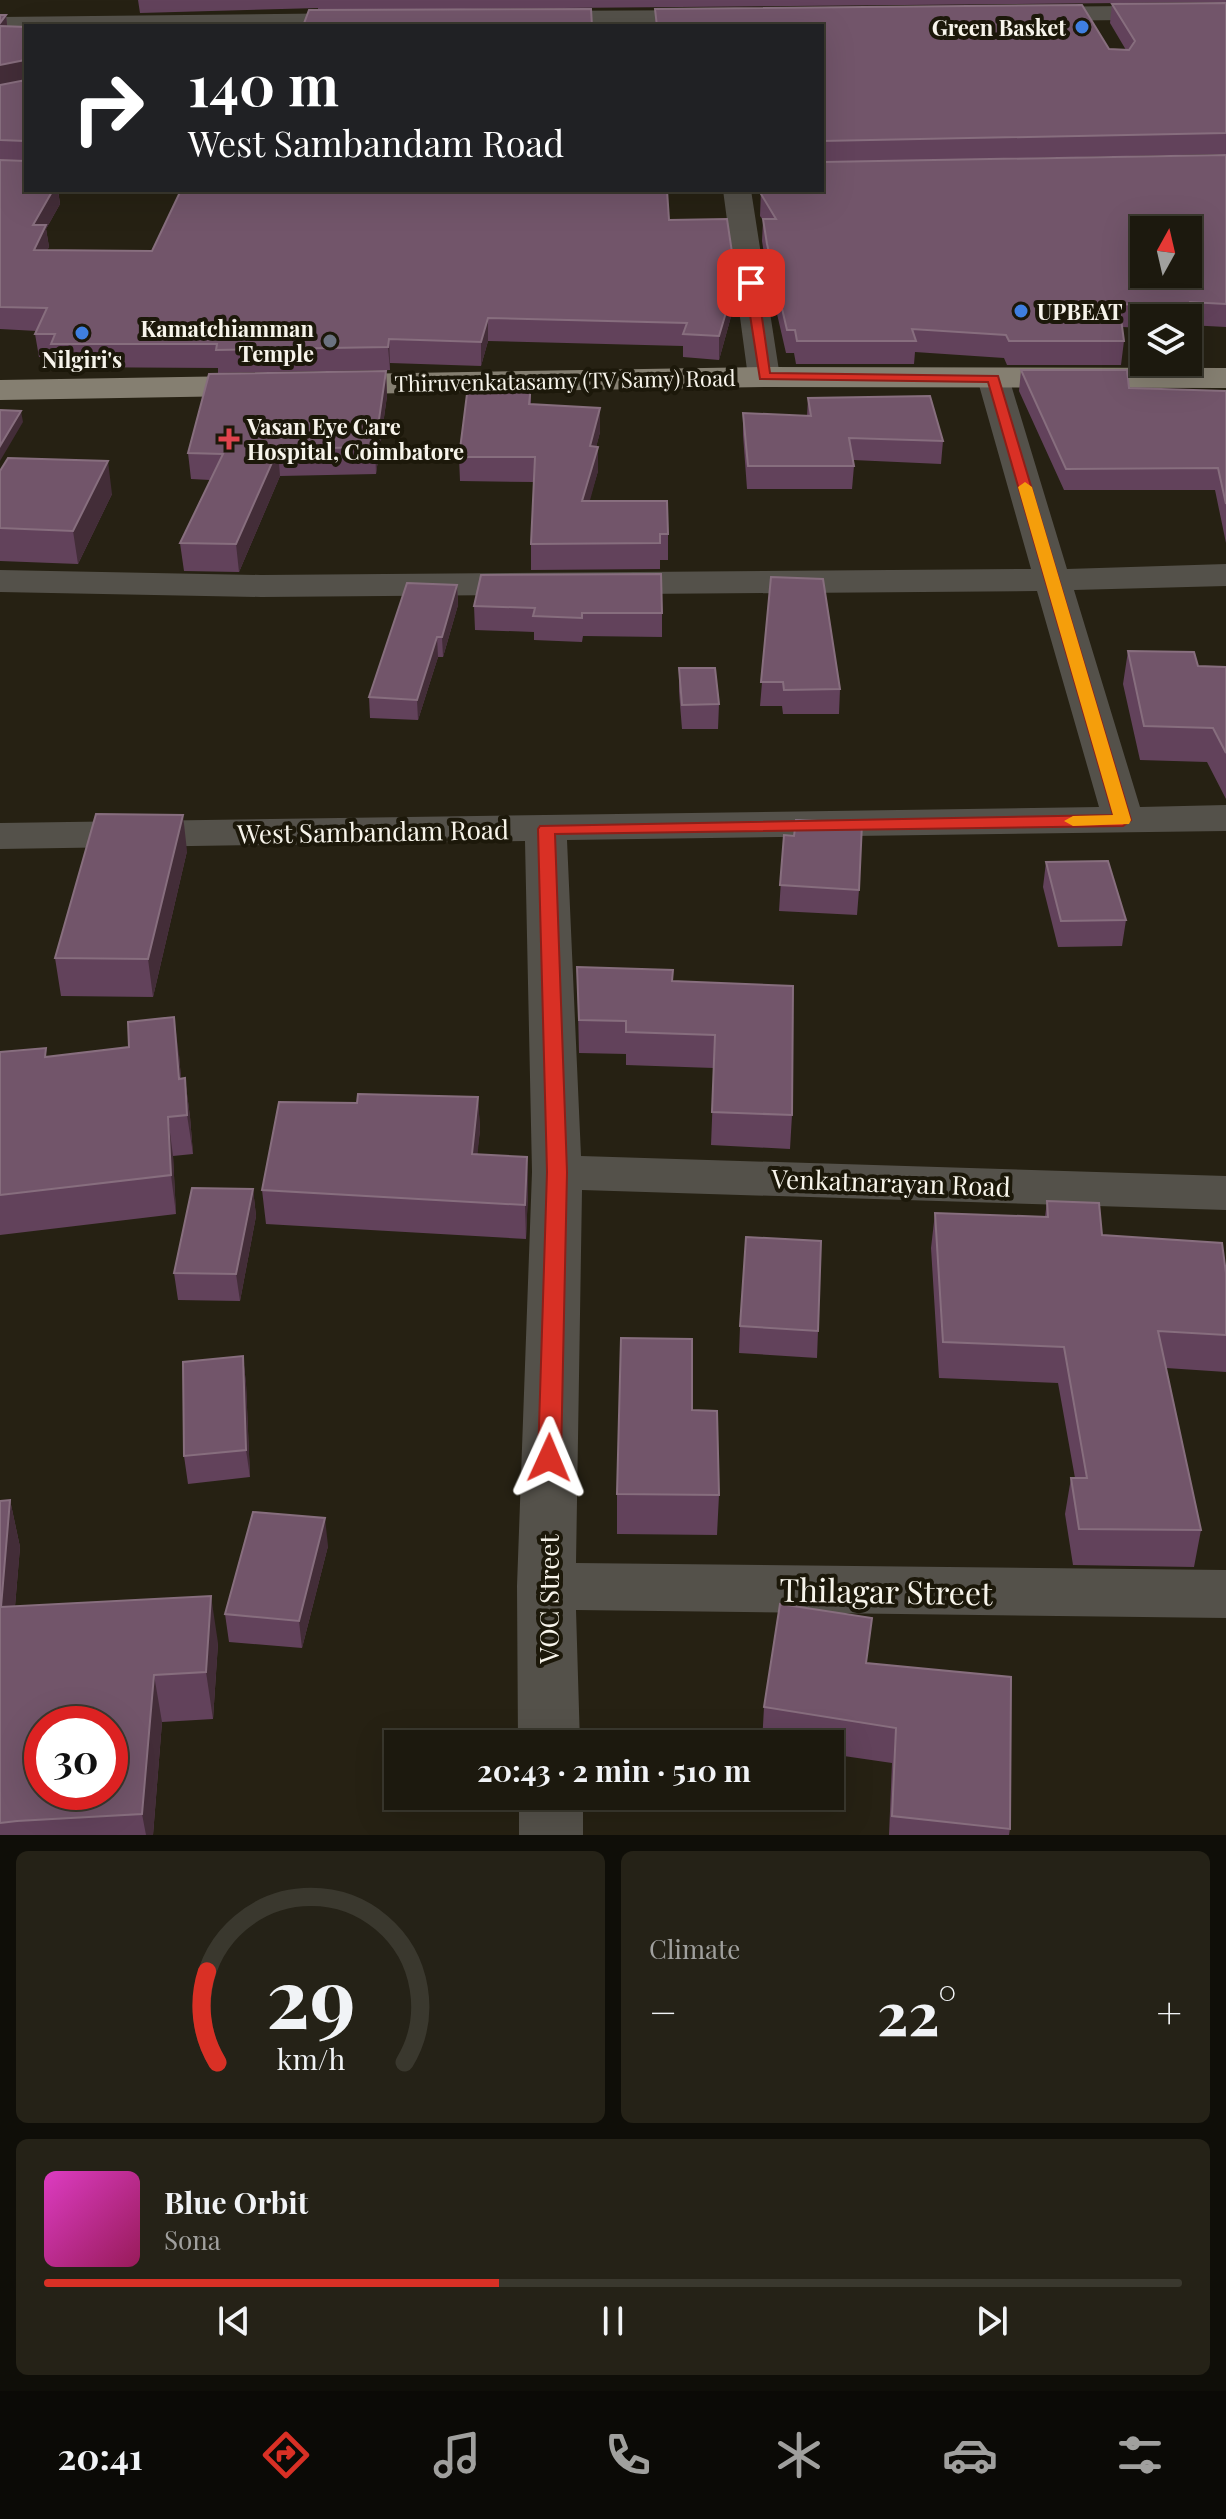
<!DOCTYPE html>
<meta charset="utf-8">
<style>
body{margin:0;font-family:"Playfair Display",serif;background:#252217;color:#f1f3f6;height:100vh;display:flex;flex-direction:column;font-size:30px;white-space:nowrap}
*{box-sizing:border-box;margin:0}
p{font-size:26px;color:#a0a09e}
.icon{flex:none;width:44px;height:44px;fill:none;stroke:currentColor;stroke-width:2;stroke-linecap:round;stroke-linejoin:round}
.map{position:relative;height:1835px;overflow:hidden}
.sheet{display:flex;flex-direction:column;gap:16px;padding:16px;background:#0f0e08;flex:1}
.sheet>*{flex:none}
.banner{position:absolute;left:24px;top:24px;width:800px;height:168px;border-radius:0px;box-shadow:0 8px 32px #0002,0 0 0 2px #3a382e;background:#202124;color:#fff;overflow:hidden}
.needle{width:52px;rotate:8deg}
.controls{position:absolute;left:1130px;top:216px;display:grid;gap:16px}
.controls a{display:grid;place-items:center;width:72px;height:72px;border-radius:0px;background:#1c190e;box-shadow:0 8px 32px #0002,0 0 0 2px #3a382e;font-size:40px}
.speed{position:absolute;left:24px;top:1706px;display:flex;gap:16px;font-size:40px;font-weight:700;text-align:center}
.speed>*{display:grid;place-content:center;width:104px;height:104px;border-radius:50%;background:#1c190e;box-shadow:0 8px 32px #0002,0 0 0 2px #3a382e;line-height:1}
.speed .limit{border:12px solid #d22;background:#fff;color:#111}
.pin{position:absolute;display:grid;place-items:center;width:68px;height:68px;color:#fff;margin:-34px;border-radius:16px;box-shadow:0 4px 12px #0006}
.me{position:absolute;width:88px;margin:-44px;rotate:1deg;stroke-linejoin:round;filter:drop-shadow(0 0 6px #0008)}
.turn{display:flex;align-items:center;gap:28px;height:168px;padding:0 32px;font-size:36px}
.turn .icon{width:104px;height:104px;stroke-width:2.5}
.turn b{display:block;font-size:56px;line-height:68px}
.big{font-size:60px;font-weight:700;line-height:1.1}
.sheet .card{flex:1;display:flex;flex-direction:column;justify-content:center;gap:12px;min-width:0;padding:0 28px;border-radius:12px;background:#252217}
.sheet .dial{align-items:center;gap:0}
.dial svg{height:208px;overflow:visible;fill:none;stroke:#3a382e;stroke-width:7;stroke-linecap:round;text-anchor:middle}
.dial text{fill:#f1f3f6;stroke:none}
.song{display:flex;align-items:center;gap:24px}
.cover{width:96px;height:96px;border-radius:12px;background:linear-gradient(135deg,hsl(310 70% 55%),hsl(330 70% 35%))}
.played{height:8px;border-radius:4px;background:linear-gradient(90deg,#d93025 40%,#3a382e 40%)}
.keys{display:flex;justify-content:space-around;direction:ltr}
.heat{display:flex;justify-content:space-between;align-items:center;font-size:44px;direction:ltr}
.sheet .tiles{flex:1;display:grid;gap:16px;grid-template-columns:1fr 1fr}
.card:last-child{grid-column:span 2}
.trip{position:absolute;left:384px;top:1730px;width:460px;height:80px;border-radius:0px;background:#1c190e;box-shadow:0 8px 32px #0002,0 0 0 2px #3a382e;font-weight:700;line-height:80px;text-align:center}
.dock{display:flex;height:128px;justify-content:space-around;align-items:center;background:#0b0a06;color:#a0a09e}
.dock .icon{width:56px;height:56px}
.dock .on{color:#d93025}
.dock b{font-size:36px;color:#f1f3f6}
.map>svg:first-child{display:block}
</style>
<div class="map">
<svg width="1226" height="1835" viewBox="0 0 1226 1835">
<rect width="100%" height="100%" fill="#262113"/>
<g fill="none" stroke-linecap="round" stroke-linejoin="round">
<path fill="#54514a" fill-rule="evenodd" d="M1226,5V19L1028,21L1020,19L1016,14L1020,9L1028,7Z
M716,10L724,12L728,17L724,22L532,25L524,23L520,18L524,13L532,11Z
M364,13L372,15L376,20L372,25L26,26V31H0V17Z
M723,190H751L780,377L775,384L764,387L753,384L748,377Z
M993,368L1004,371L1009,378L1067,569L1226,564V586L1074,590L1140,807L1226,805V831L567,840L581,1156L1226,1176V1210L582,1190L576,1563L1226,1570V1618L576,1610L580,1744H518L517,1586L532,1172L525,841L0,849V823L1099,807L1037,591L261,597L0,592V570L261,575L1031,569L977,378L982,371Z
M519,1796H583V1835H519Z"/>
<path fill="#857f71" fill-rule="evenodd" d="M764,367L1226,368V388L764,387L0,400V380Z"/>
</g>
<path fill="#62425b" d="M138,0H1226V2L462,9L318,10V8L140,13Z
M1226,3V154L839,162L1226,155V327L1188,325V318H1144V328L1122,327L1124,341L1121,365H1007L1004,358L915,352L914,364H796L794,353H786L766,266L762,241L763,220L760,216L761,190H822V26H655V9L1126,50L1110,23L1112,4Z
M0,15H6L7,27H26V190H58L60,204L46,229L49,247L47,250L152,251L669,220L736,279L735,302L719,360L683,357V346L488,341L481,366L390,363V370L218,373V368L54,367L53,357H39L35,334L37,331L0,329Z
M1021,370L1129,388L1226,391V543L1215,490H1064L1019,391Z
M386,371L387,396L376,474L280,476L239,572L184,571L180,543L210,480L191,479L188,453Z
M531,386V404L600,432L596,447L598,471L589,501L668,534V560H660V569L531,570V544L534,482L460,481L459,457Z
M808,398L943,441L941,464L853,460L854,466L852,489H747L743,435V413L807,416Z
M0,471L112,494L78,564L0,561Z
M771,577L840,689L839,714H783L782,706H760Z
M457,585L458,605L443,657H438L418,720L370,718L369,697Z
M474,606L662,613V637L583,636L582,642L534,640V632L475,630Z
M1128,651L1198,666L1226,667V799L1207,762L1140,760L1123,684Z
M679,668L719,704L718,729H682L679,692Z
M784,835L859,890L857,915L779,911Z
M187,851L153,997L61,996L55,958Z
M1046,862L1126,920L1122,946L1058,947L1043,887Z
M577,967L673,981L792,1115L790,1149L711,1145L714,1068L626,1065V1054L579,1053Z
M0,1052L47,1057L179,1055L181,1078H185L190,1117L193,1154L173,1156L176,1214L0,1235Z
M478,1097L480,1130L477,1154L527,1157L528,1191L526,1239L266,1224L262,1190L357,1103Z
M253,1189L256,1216L240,1301L178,1300L174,1273Z
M1047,1201L1102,1235L1226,1273V1372L1166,1368L1201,1530L1194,1567L1073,1565L1065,1514L1071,1478H1075L1058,1383L939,1378L931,1248L935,1213L1045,1217Z
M740,1326L818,1331L817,1358L739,1353Z
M243,1356L246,1384L250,1477L188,1484L184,1456Z
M617,1494L719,1495L717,1535L617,1534Z
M10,1500L20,1547L15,1606L218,1643L213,1719L162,1722L153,1835H0V1501Z
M328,1546L302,1648L229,1642L225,1614Z
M867,1663L1010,1829L1009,1835H889L892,1763L830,1754V1744L762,1743L764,1707Z"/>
<path fill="#432d38" d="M6,15L8,34L0,46V23Z
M25,60L26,80L0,86V65Z
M47,190H58L60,204L46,229L49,247L37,272L34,250L33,225Z
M736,279L735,302L719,360V336Z
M488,318V341L481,366V342Z
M389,339L390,363V370L388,347Z
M386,371L387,396L376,474L375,447Z
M600,408V432L590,471V446Z
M21,411L23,422L0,461V446Z
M598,447V471L583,526L582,501Z
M278,449L280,476L239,572L236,544Z
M108,461L112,494L78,564L73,531Z
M457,585L458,605L443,657L442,637Z
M437,637L438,657L418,720L417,700Z
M183,815L187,851L153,997L148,959Z
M174,1017L179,1055L184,1117L179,1079Z
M185,1078L190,1117L193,1154L187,1115Z
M478,1097L480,1130L474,1188L472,1154Z
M168,1117L173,1156L176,1214L171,1175Z
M527,1157L528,1191L526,1239L525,1205Z
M253,1189L256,1216L240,1301L236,1274Z
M243,1356L246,1384L250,1477L246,1450Z
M10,1500L20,1547L11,1654L1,1607Z
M325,1518L328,1546L302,1648L299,1621Z
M211,1596L218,1643L213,1719L206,1672Z
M154,1675L162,1722L153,1835H146L142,1814Z"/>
<path fill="#72556a" stroke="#876e7e" stroke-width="2" fill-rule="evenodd" d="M1226,3V133L822,141V26H657L655,9L1082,5L1109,49L1129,50L1135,41L1112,4Z
M591,9L592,26H303L309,10Z
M0,15H6L0,23Z
M0,26L26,27V190H53L33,225H46L34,250L152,251L181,190H667L669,220L727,219L736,279L719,336L683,334L687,323L488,318L481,342L389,339L388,347L216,350L217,344H51L55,334H35L47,308L0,307V160L25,161V141L0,140V85L26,80L25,60L0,65Z
M1226,155V304L1190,302V307L1119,304L1124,341H1009L1006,335L912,329L916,341H797L795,330H787L767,244L763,219H776L761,194V190H822V161L823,162ZM1144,230H1188V274H1144Z
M1021,370H1127L1129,388L1226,391V504L1218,468L1066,469Z
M386,371L375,447L278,449L236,544L180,543L223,454L188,453L209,374Z
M468,386H531L529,404L600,408L590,446L598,447L582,501H667L668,534H660V543L531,544L535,457H459Z
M930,396L943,441L849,438L854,466H748L743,413L811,416L808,398Z
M0,410L21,411L0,446Z
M8,458L108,461L73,531L0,528V471Z
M661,574L662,613H582V618L533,616L535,608L474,606L481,575Z
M771,577L823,579L840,689L784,690L783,682H761Z
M407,583L457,585L442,637H437L417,700L369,697Z
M1128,651L1194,652L1198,666L1226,667V753L1213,728L1144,726Z
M679,668H715L719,704L682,705Z
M96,814L183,815L148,959L55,958Z
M796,820L862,823L859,890L780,885L784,835L794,836Z
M1108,861L1126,920L1061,921L1046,862Z
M577,967L673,970L672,981L793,986L792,1115L712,1112L715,1035L626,1032V1021L579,1020Z
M174,1017L179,1079L185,1078L187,1115L168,1117L171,1175L0,1195V1052L46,1048L45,1057L129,1047L128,1022Z
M358,1094L478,1097L472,1154L527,1157L525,1205L262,1190L279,1102L357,1103Z
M192,1188L253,1189L236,1274L174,1273Z
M1047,1201L1099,1203L1102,1235L1222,1243L1226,1273V1335L1158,1331L1201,1530L1079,1529L1071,1478H1087L1064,1347L943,1342L935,1213L1048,1217Z
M746,1237L821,1241L818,1331L740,1326Z
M621,1338L692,1339V1410L717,1411L719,1495L617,1494Z
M243,1356L246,1450L184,1456L183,1362Z
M10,1500L1,1607L211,1596L206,1672L154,1675L142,1814L17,1821L0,1823V1501ZM42,1724H110V1792H42Z
M253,1512L325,1518L299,1621L225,1614Z
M780,1604L872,1618L866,1663L1011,1677L1010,1829L892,1816L896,1728L764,1707Z"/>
<path fill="#d93025" stroke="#8d1f18" stroke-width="2" d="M751,280L757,283L770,373L998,376L1131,820L1123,826L555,834L567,1172L561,1458L558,1465L549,1467L541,1465L538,1458L547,1172L538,829L540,826L1113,815L988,382L760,379L745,283Z"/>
<path fill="#f59e0b" d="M1025,482L1032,487L1131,820L1129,824L1073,826L1064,821L1073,816L1113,815L1018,487Z"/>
<g fill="#3f7fe0" stroke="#1c180a" stroke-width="3">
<circle cx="1082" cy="27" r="8"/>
<circle cx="1021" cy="311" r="8"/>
<circle cx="82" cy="333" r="8"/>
</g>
<circle fill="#6b7280" stroke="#1c180a" stroke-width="3" cx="330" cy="341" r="8"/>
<path fill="#e0444e" stroke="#1c180a" stroke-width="3" d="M225 427h8v8h8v8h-8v8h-8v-8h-8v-8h8z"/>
<g text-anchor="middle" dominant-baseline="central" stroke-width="8" stroke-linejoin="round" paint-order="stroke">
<g font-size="22" font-weight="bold" fill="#f7f4eb" stroke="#1c180a" text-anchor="end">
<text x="1066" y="27">Green Basket</text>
<text x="1037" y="311" text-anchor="start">UPBEAT</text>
<text x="314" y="328">Kamatchiamman<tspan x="314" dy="25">Temple</tspan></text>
<text x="82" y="359" text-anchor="middle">Nilgiri's</text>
<text x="247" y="426" text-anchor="start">Vasan Eye Care<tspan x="247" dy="25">Hospital, Coimbatore</tspan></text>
</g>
<g font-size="22" fill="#f7f4eb" stroke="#1c180a">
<text transform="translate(565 380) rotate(-1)">Thiruvenkatasamy (TV Samy) Road</text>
</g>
<g font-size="26" fill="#f7f4eb" stroke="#1c180a">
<text transform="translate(373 831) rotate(-1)">West Sambandam Road</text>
<text transform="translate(891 1182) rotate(2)">Venkatnarayan Road</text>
<text transform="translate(548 1599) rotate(-90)">VOC Street</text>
</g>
<g font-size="32" fill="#f7f4eb" stroke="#1c180a">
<text transform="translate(886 1590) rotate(1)">Thilagar Street</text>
</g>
</g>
</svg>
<div class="controls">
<a><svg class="needle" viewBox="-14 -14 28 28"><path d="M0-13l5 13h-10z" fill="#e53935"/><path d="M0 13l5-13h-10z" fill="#a0a09e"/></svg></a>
<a><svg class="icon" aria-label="layers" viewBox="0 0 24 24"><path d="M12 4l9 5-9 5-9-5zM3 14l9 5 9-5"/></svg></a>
</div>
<div class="speed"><div class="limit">30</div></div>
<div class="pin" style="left:751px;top:283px;background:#d93025"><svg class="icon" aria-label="arrive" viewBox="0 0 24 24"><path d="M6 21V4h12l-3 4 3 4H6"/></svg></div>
<svg class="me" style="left:549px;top:1458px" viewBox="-20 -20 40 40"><path d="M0-17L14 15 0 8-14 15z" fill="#d93025" stroke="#fff" stroke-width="4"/></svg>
<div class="trip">20:43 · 2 min · 510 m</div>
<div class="banner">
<div class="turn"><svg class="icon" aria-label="right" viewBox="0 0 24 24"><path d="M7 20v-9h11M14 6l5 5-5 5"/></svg><div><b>140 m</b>West Sambandam Road</div></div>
</div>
</div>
<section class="sheet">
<div class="tiles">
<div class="card dial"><svg viewBox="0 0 100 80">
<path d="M14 69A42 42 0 1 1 86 69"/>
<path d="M14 69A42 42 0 0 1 10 34" stroke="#d93025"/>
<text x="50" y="56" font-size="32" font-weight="700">29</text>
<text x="50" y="72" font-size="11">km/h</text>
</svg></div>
<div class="card"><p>Climate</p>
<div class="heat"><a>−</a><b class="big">22°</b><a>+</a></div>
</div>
<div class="card">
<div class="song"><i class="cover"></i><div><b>Blue Orbit</b><p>Sona</p></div></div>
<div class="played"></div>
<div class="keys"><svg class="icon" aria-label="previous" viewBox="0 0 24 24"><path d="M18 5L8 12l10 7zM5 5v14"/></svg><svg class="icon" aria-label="pause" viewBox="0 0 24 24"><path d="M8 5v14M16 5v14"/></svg><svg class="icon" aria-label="next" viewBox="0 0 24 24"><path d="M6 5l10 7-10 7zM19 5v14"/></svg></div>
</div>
</div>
</section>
<nav class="dock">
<b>20:41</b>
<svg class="icon on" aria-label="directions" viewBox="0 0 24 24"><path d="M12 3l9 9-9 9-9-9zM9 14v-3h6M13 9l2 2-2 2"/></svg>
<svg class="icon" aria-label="music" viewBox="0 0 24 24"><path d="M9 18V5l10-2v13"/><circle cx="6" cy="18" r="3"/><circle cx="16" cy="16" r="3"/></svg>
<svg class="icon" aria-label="phone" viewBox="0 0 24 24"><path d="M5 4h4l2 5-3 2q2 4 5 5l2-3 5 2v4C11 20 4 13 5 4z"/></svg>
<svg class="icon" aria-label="climate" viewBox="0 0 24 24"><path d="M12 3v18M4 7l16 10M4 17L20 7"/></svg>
<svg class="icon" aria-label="car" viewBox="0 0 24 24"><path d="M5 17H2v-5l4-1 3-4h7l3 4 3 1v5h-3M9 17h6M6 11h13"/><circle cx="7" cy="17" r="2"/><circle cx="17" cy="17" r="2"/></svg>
<svg class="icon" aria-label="filters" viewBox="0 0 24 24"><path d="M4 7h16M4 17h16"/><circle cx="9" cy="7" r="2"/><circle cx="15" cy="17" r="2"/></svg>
</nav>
